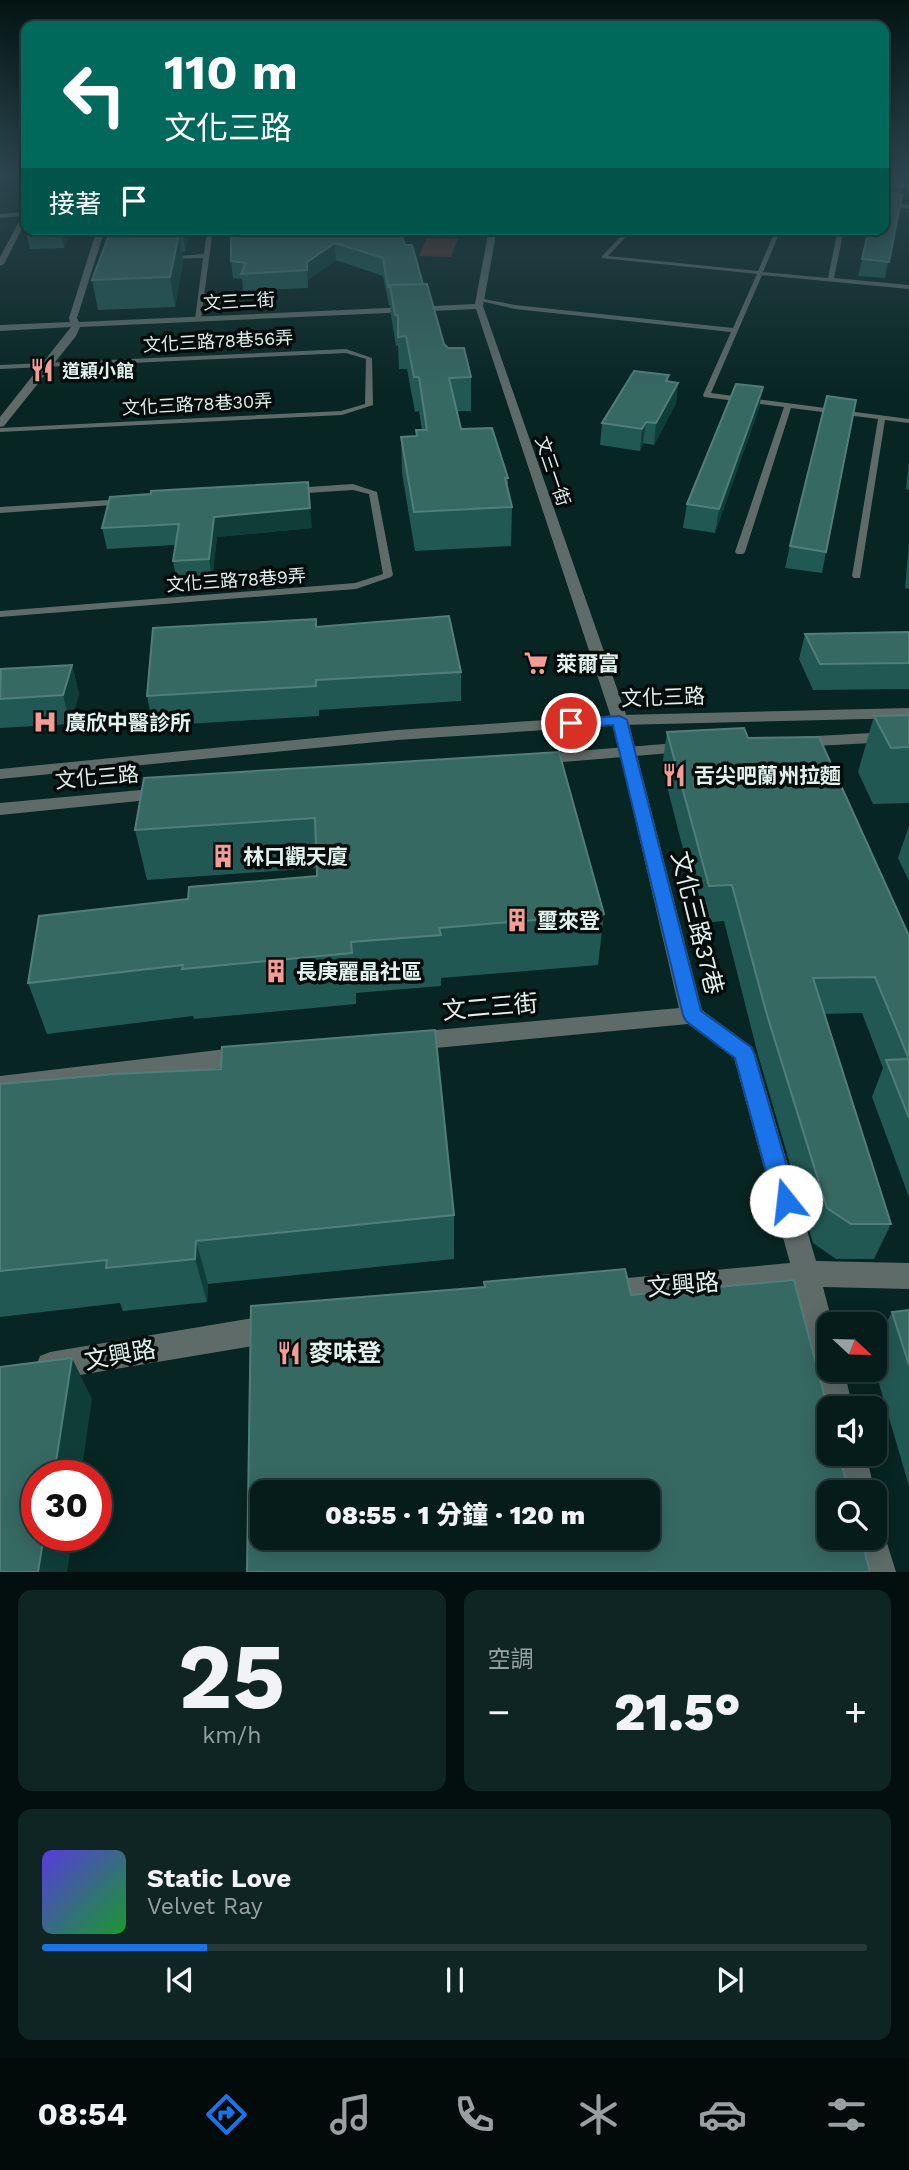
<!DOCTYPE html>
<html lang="zh-TW">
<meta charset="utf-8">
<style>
body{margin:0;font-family:"Work Sans","Noto Sans TC",sans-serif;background:#0e2523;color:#f1f3f6;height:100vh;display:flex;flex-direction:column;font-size:26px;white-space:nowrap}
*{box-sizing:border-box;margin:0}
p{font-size:23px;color:#97a1a2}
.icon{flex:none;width:38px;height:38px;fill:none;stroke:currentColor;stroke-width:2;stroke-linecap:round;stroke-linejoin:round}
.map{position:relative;height:1572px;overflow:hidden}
.sheet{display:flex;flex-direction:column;gap:18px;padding:18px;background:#030f0e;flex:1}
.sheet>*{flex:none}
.guide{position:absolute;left:21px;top:21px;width:868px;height:214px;border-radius:14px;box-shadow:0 4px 18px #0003,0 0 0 2px #263a39;background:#00695c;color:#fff;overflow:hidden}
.needle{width:46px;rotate:112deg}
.fabs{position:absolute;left:817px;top:1312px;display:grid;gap:14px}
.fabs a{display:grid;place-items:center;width:70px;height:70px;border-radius:14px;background:#051c1a;box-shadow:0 4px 18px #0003,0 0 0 2px #263a39;font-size:35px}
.speed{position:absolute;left:21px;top:1460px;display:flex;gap:14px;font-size:35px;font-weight:700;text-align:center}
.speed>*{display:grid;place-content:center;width:91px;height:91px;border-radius:50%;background:#051c1a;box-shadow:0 4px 18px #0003,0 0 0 2px #263a39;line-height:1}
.speed .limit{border:10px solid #d22;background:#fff;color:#111}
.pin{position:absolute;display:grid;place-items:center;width:60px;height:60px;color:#fff;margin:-30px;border:4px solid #fff;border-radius:50%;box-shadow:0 2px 7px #0007}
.me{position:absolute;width:77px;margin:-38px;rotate:344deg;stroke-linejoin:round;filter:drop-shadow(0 0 5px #0008)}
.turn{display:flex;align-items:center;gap:24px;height:147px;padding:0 28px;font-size:32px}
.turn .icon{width:91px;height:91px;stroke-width:2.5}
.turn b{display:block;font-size:49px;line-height:60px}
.then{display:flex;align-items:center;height:66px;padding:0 28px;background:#0003;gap:14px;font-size:26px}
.big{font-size:52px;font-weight:800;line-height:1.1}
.sheet .card{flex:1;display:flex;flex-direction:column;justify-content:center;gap:10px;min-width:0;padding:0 24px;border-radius:14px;background:#0e2523}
.sheet .dial{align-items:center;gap:0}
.dial b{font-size:91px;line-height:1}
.song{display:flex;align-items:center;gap:21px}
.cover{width:84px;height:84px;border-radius:10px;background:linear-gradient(135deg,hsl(250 70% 55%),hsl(130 70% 35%))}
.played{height:7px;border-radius:4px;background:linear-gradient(90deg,#1a73e8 20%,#263a39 20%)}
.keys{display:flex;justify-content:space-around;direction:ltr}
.heat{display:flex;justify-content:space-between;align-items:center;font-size:38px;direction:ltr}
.sheet .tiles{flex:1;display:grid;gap:18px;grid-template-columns:1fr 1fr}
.card:last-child{grid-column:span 2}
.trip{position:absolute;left:250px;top:1480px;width:410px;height:70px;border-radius:14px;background:#051c1a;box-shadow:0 4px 18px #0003,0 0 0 2px #263a39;font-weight:800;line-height:70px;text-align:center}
.dock{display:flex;height:112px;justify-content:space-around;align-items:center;background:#020b0a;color:#97a1a2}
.dock .icon{width:49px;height:49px}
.dock .active{color:#1a73e8}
.dock b{font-size:32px;color:#f1f3f6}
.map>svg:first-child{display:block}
</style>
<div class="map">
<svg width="909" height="1572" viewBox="0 0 909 1572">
<rect width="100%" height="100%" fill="#072522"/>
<path fill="#582f2c" d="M427,238L458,239L451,257L419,256Z"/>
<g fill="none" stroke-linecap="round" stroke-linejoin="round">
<path fill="#5e6b69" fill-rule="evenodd" d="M207,229H213L201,319L198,321L195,319L203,258L167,259L164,257L204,254Z
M628,229H633L608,256L758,271L776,229H781L763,272L828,278L838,229H844L834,278L909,285V289L762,275L711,393L909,419V423L885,420L860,578H854L852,576L878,419L791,408L745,552L743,554H737L735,552L784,407L704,397L703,395L731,332L515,309L476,300L479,298L515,305L733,328L757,274L602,258V256Z
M346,349L372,358L373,405L342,415L0,432V428L341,411L365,404L366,359L346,353L0,369V365Z
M353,484L377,492L393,575L391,577L356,589L0,617V611L355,583L383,574L369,494L353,490L293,494L289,491L293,488Z
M124,499L128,502L127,504L0,513V507Z"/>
<path fill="#5e6b69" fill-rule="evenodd" d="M884,175L909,185V189L884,179Z
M884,200L909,205V209L884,204Z
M26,212V221L4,264L0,266V257L22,216L0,218V214Z
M97,229H105L77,318L79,322L475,304L489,229H497L483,306L628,720L702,1010L752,1047L755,1053L816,1261L909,1263V1289L823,1287L833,1325H830V1370H844L853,1409H830L829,1419L796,1288L605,1306L596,1302L592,1293L596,1284L605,1280L790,1263L734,1058L688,1024L414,1050L406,1047L403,1041L406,1035L414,1032L679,1008L612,720L476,309L80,327L76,336L4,426L0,427V417L71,327L0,331V325L70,322L69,318Z
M243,1047L251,1049L254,1056L251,1063L243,1065L0,1096V1076Z
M271,1315L281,1319L285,1329L281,1339L271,1343L50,1380L40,1376L36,1366L40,1356L50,1352Z
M836,1454H866L875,1493H845Z
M875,1524L882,1527L896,1572H864L855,1538H875Z"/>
<path fill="#5e6b69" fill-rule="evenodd" d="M909,708V718L620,725L397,740L0,779V769L397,730L620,715Z
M909,731V741L797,747L789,742L797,737Z
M689,742L695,743L697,747L695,751L539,764L530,759L539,754Z
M162,788L168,790L171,794L168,798L0,815V803Z"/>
</g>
<path fill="#225853" d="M884,174L905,175L885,278L858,276Z
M26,218V229H72L64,248L30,249L24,223Z
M117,229H189L185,252H182L183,261L175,307L98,310L92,280Z
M375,229H399L423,284L444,344L471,377V411H457L461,429L508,478V490L512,507L511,546L415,551L402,473L401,437L416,436V430H422L419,411L415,412L407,369H399L398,346H396L391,316L390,305H389L383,276L336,260L308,280V288L243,291L242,279L233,278L231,261L299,233L375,230Z
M567,229H614L609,234L567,231Z
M669,375L668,381L678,383L676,403L654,445L643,443L640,451L600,445L602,423Z
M763,387L759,408L715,533L683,528L687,504Z
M909,460V490L906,489Z
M110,497L312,528L217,537L212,580L177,582L173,561L175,545L107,549L102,528Z
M909,543V589L905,588Z
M790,546L826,552L822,573L785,568Z
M317,627L461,672V701L319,710V716L153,726L147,696Z
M909,632V689L813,690L799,659L805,634Z
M72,665L79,694L70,724L0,728V670Z
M909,715V803L873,804L858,772L874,716Z
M667,732L748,738L909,936V1197L872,1097L883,1068L862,1013L824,1014L891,1224L874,1259H836L813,1243L757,1051L724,921L702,923L662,767Z
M559,752L604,914L598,965L441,978V986L356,993V1004L194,1019L193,1016L47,1034L28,983L188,899L317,876V868L147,880L135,830Z
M909,826V881L898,858Z
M0,1084L454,1215V1259L208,1284L207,1302L123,1311L120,1303L0,1317Z
M909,1310V1486L875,1370V1345L892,1312Z"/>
<path fill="#0f3d38" d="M60,229H72L64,248Z
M184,229H189L185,252L183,235Z
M179,234L183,261L175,307L170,277Z
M335,243L336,260L308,280V288L307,262Z
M678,383L676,403L654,445L656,423Z
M763,387L759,408L715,533L719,509Z
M646,422L643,443L640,451L642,429Z
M308,482L312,528L217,537L212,580L209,559L214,517Z
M72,665L79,694L70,724L63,695Z
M196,1241L208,1284L207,1302L195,1259Z
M72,1358L92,1399L81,1475H54Z
M44,1535H73L67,1572H38Z"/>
<path fill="#376963" stroke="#517e79" stroke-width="2" fill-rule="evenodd" d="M884,174H902L905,175L903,187L888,184L884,186L887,192L902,195L889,262L862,259L869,229H884Z
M117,229H184L183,235H179V234L115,235Z
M377,229H399L405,245H412L423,284L390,285V287H388L383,258L335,243L307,262V270L241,274L246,263L231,261V237L296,230L299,233L377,230Z
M179,234L170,277L92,280L109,235Z
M427,284L444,344L448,348H464L471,377L449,378L461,429L492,428L508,478H505L512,507L414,512L401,437L417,436L416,430H427L419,377H414L406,336L398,337V315H395L390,285Z
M634,371L669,375L666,381L678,383L656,423L646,422L642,429L602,423Z
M736,384L763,387L719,509L687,504Z
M827,396L856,400L826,552L790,546Z
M308,482L310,508L214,517L209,559L173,561L179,524L102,528L110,497L151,494V491Z
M449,616L461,672L316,680V686L147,696L153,628L316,619V627Z
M909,632V663L820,664L805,634Z
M72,665L63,695L0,699L1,669Z
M909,715V747L891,748L874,716Z
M744,728L748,738L819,737L909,936V1059L875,977L813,978L891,1224H851L827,1208L767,1015L732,885L709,886L667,732Z
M559,752L604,914L439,928L441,935L351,942L352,953L182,969L183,965L28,983L39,916L188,899L189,887L317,876L315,818L135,830L144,778Z
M435,1030L454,1215L196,1241L195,1259L106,1268L107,1260L0,1271V1084L115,1074L221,1069L222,1047Z
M909,1059V1118L886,1060Z
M625,1269L631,1295L794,1280L830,1417V1454H839L849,1493H830V1538H861L870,1572H247L251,1306L485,1287L484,1282ZM262,1493H648V1538H262Z
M909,1310V1365L892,1312Z
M72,1358L54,1475H37V1535H44L38,1572H0V1367Z"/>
<linearGradient id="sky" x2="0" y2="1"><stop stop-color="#041413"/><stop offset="0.44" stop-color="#2b464f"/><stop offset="1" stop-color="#2b464f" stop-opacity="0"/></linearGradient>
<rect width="909" height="394" fill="url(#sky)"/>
<path fill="#1a73e8" stroke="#114b97" stroke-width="2" d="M620,716L627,720L701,1011L751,1047L754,1053L797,1201L794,1208L786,1211L778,1208L774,1201L735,1058L686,1021L683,1015L613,725L571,728L564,723L571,719Z"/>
<defs>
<g id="restaurant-bare" transform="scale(1.89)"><path d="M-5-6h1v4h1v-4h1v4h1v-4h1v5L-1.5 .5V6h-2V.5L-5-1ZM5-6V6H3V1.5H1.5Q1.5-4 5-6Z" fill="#f59c96" stroke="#030c0a" stroke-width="2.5" paint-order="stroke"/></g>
<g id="supermarket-bare" transform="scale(1.89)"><path d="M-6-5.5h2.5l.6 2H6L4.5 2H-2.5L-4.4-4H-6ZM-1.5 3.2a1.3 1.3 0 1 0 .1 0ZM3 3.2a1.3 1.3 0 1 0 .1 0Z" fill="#f59c96" stroke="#030c0a" stroke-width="2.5" paint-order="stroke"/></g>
<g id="hospital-bare" transform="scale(1.89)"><path d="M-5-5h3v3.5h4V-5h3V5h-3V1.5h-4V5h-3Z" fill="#f59c96" stroke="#030c0a" stroke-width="2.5" paint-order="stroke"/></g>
<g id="building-bare" transform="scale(1.89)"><path d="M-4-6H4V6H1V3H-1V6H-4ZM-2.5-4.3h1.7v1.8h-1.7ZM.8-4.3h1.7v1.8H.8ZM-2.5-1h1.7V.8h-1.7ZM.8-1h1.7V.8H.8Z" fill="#f59c96" stroke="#030c0a" stroke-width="2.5" paint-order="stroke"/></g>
</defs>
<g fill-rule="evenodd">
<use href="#restaurant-bare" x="42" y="370"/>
<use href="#supermarket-bare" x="536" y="663"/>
<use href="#hospital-bare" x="45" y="722"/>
<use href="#restaurant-bare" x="674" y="775"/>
<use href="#building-bare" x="223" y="856"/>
<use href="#building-bare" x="517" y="920"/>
<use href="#building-bare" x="276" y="971"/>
<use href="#restaurant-bare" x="289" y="1353"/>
</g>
<g text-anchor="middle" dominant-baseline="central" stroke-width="7" stroke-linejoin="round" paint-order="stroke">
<g font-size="18" fill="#e0f1ee" stroke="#030c0a">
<text transform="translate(239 301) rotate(-3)">文三二街</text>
<text transform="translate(218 341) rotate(-3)">文化三路78巷56弄</text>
<text transform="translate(197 404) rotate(-3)">文化三路78巷30弄</text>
<text transform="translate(553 471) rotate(71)">文三一街</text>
<text transform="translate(236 580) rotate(-4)">文化三路78巷9弄</text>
</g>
<g font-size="18" font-weight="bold" fill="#e0f1ee" stroke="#030c0a" text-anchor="start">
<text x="62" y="370">道穎小館</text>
</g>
<g font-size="21" font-weight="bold" fill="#e0f1ee" stroke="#030c0a" text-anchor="start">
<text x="556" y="663">萊爾富</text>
<text x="65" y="722">廣欣中醫診所</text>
<text x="694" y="775">舌尖吧蘭州拉麵</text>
<text x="243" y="856">林口觀天廈</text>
<text x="537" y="920">璽來登</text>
<text x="296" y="971">長庚麗晶社區</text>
</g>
<g font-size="21" fill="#e0f1ee" stroke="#030c0a">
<text transform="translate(663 697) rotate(-2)">文化三路</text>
<text transform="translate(97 777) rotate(-5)">文化三路</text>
</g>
<g font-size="24" fill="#e0f1ee" stroke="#030c0a">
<text transform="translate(697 923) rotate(76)">文化三路37巷</text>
<text transform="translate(490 1007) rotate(-5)">文二三街</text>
<text transform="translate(683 1285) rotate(-5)">文興路</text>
<text transform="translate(120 1355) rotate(-10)">文興路</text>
</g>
<g font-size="24" font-weight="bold" fill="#e0f1ee" stroke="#030c0a" text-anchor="start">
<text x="309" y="1353">麥味登</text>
</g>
</g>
</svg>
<div class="fabs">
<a><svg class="needle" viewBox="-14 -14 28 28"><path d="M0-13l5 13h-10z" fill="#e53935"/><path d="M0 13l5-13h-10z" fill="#97a1a2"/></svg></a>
<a><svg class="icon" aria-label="sound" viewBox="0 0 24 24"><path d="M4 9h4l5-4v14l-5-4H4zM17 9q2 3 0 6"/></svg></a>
<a><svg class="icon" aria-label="search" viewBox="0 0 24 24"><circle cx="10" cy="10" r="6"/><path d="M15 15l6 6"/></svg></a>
</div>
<div class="speed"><div class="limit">30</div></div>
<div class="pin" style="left:571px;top:723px;background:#d93025"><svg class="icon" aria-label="arrive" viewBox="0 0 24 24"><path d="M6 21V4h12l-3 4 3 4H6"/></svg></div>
<svg class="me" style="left:786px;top:1201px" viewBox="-20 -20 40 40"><circle r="19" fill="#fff"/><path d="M0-13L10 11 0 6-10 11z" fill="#1a73e8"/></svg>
<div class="trip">08:55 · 1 分鐘 · 120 m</div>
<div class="guide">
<div class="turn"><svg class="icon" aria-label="left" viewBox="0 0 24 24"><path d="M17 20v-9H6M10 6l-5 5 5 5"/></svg><div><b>110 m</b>文化三路</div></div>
<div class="then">接著<svg class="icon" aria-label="arrive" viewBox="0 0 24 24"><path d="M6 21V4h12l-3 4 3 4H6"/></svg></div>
</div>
</div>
<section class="sheet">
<div class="tiles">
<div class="card dial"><b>25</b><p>km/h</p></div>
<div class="card"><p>空調</p>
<div class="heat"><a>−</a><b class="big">21.5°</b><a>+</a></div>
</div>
<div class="card">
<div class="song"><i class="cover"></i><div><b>Static Love</b><p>Velvet Ray</p></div></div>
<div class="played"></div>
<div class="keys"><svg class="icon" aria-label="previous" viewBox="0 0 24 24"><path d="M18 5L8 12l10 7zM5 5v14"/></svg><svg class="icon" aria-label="pause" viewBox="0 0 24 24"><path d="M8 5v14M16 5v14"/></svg><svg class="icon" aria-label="next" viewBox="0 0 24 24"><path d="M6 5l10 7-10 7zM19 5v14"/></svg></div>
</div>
</div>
</section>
<nav class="dock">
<b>08:54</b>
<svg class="icon active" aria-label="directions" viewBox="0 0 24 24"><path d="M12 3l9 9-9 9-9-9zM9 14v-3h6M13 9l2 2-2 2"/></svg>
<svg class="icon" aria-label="music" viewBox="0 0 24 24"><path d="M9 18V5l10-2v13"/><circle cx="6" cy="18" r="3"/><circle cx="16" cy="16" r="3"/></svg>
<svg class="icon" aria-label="phone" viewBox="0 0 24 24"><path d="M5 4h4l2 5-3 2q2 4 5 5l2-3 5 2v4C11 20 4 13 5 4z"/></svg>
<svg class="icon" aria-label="climate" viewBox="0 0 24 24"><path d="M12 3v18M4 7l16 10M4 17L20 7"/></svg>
<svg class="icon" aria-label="car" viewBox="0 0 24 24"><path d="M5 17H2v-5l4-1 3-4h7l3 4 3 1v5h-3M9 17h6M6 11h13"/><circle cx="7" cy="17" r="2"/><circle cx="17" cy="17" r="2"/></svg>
<svg class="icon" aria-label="filters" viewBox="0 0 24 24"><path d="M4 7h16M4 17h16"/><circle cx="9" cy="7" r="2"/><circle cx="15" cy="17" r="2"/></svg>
</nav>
